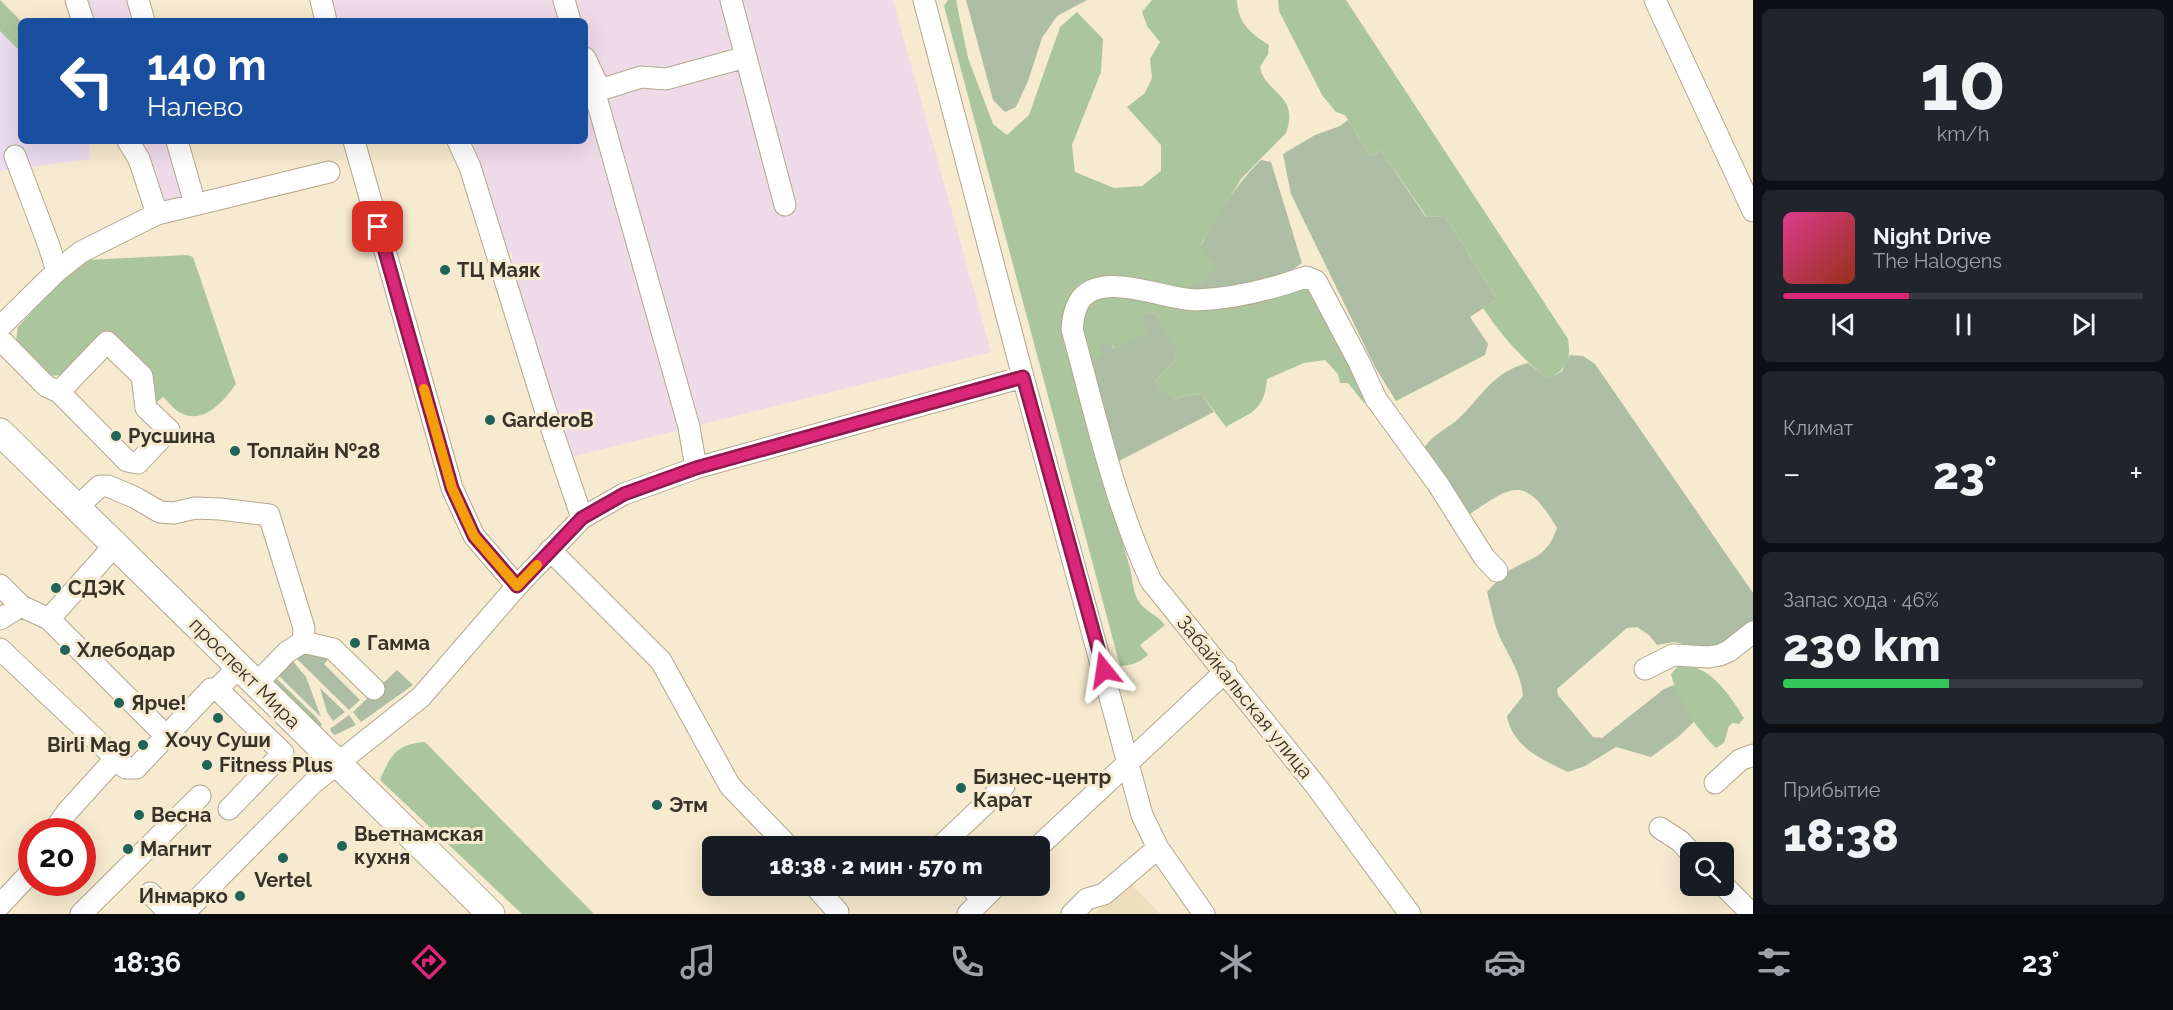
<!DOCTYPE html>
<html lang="ru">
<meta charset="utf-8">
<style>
body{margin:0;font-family:Raleway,sans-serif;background:#20242c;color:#f1f3f6;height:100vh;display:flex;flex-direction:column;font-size:22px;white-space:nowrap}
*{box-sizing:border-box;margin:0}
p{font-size:20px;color:#9ea1a6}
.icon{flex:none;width:33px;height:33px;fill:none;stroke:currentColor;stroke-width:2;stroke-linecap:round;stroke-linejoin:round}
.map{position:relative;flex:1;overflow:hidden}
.details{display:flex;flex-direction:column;gap:9px;padding:9px;background:#0d0f14;width:420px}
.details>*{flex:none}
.guide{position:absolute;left:18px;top:18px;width:570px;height:126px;border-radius:9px;box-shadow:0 6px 24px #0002;background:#1a4fa0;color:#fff;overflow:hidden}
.fabs{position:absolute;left:1680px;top:842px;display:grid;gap:12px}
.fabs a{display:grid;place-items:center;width:54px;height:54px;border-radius:9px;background:#171b24;box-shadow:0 6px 24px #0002;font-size:30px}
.speed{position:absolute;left:18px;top:818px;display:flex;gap:12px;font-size:30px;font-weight:700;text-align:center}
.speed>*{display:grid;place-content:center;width:78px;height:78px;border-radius:50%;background:#171b24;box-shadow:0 6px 24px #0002;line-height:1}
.speed .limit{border:9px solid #d22;background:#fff;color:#111}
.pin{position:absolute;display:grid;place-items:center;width:51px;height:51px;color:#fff;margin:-26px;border-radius:12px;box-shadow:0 3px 9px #0006}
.me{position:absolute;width:66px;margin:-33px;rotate:345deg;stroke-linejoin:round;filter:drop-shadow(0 0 4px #0008)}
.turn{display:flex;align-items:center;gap:21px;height:126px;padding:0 30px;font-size:27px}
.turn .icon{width:78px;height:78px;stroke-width:2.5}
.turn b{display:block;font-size:42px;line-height:51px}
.big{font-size:45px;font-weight:800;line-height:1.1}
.details .tile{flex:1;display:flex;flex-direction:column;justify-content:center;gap:9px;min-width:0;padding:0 21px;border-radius:9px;background:#20242c}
.details .dial{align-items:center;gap:0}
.dial b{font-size:78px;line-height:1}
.song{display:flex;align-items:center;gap:18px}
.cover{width:72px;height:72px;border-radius:9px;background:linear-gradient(135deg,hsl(330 70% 55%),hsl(10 70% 35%))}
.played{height:6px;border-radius:3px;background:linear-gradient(90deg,#db2777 35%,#363941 35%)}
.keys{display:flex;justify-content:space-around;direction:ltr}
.heat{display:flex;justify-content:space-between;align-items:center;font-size:33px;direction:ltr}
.charge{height:9px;border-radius:4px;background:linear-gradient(90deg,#34c759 46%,#363941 0)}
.trip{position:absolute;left:702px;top:836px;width:348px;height:60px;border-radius:9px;background:#171b24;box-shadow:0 6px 24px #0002;font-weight:800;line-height:60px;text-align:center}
.tab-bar{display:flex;height:96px;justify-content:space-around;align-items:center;background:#090b0e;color:#9ea1a6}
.tab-bar .icon{width:42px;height:42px}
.tab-bar .active{color:#db2777}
.tab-bar b{font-size:27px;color:#f1f3f6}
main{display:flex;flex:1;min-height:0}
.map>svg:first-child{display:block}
</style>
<main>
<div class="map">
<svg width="1753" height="914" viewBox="0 0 1753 914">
<rect width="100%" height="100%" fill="#f6ead0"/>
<path fill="#eddebd" d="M1128,881L1160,914H1094Z"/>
<path fill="#efdae8" d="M80,0H127L133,21H86Z
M330,0H893L991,352L567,458L509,274L513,253L503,250L473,141H585V21H336Z
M133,141H166L182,198L161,205Z"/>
<path fill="#eadbee" d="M0,31L21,52V141H88L91,159L0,171Z"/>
<path fill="#adbea4" d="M966,0H1087L1057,16L1042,38L1028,81L1016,107L1005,112L993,100Z
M1348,120L1370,156L1381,151L1426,217L1445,216L1497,299L1470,317L1488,344L1485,355L1396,401L1375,367L1291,194L1283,154L1315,135L1340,126Z
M1261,160L1271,162L1302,263L1277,281L1224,292L1180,289C1201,243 1224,196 1261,160Z
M1154,312L1177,349L1173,362L1155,381L1175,399L1193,394L1202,395L1214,412L1115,463L1089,361L1100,344L1109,340L1114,349L1148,332L1140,316Z
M1570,355L1583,356L1595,364L1753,593V621L1722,645L1712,650L1674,642L1657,645L1649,635L1637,627L1627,628L1557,689L1558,695L1593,737L1602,738L1664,689L1674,685L1695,721L1678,737L1651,757L1616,747L1585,766L1568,772C1543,760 1512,747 1507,716L1523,696C1521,673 1510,658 1500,638C1494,624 1491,607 1487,592C1493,586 1498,579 1504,574C1528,557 1546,561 1557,528C1525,475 1514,484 1467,516L1424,448C1432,436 1444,430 1456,421C1482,398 1491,372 1528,363L1548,379L1562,371Z
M300,651L331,656L324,664L360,700L349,710L294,656Z
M291,659L306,677L321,717L276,673Z
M397,670L413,685L361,722L353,712Z
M275,677L317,718L322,725L319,727L275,686Z
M320,688L345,712L333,721L327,712Z
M349,715L356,725L335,735L332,733L330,729Z"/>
<path fill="#abc69e" d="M0,0L21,21V52L0,31Z
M948,0H956L968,58L993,124L1007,135L1029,115L1060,27L1077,12L1103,39L1101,72L1072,145L1075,172L1114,188L1142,186L1161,171V145L1127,107L1145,93L1152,78L1150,59L1160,42L1147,26L1142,12L1152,0H1237C1237,22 1252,35 1269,45L1268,54L1260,67C1265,94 1300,94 1286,133L1241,179L1201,244L1208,258L1217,266C1211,274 1202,284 1192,287C1174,293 1126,283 1106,281L1068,330C1087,407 1105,485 1128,561C1132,572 1132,586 1136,596C1141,610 1157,614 1165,625L1140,645L1148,655C1139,663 1132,665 1120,666L944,6Z
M1278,0H1346L1568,339C1571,360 1568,368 1548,379C1522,359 1501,335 1483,308L1497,299L1445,216L1427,217L1381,151L1370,156L1345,115L1336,112L1322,95L1279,11Z
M187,255L193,257L236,384C224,400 205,425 181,413C174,410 169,402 163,397L156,403L107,335L67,375L44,376L22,355L16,340L18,327L53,289L86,260Z
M1310,288L1368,401L1364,403L1348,383H1340L1338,374L1325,360L1304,363L1267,379C1264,412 1251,412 1226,427L1202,395L1193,394L1175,399L1159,389L1155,381L1173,362L1176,349L1154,312L1141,316L1149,333L1115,349L1109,341L1100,344L1102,356L1089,361L1079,331L1084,299L1096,292L1142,295Z
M1680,664C1711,666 1729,694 1744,718L1739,724L1733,723L1729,726L1724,743L1716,748C1698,731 1676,697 1671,674Z
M425,742L594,914H522L380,780C391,754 397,744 425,742Z"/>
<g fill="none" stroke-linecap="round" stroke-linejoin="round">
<g stroke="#b3a88f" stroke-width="23">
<path id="minor" d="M76,0L83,21
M138,0L144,21
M321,0L326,21
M564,0L570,21
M731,0L785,205
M924,0L1023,377L1142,815L1158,848L1204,914
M1655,0L1753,211
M585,58L600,90
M128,141L139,159L157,214
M177,141L195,204
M354,141L452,488L474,536L517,586
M458,141L470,167L545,409L582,518
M15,156L48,243L57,271
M0,327L57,271L81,252L157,214L329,172
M0,339L46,386L59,392L127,461L138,463L169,430L146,408L142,376L107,342L59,392
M696,468L689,427L596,97L600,90L641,77L666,79L746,57
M76,508L100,486H108L136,498L160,512L174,513L195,508L220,509L269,515L304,628L303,642
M550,550L661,661L730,786L788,846
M0,585L21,606
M0,619L21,606L49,619L114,546
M49,619L166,736
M0,649L126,768H136L211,689H217L239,667
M1645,669L1673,655L1709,657L1720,655L1729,651L1753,632
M256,684L287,652L303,642L333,649L374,689
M217,689L283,753L229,809
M1715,783L1740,760L1753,755
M1660,828L1680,841L1690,852
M54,831L67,812L116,758
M941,846L1004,786
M1039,846L1226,671
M814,885L838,912L836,914
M969,885L982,899
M1723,885L1752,914
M150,893L170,914
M0,905L32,871
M81,914L200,796
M183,914L313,783L421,697L517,586L582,518L624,494L696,468L1023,377
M968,914L997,885
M1072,914L1087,899L1104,894L1158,848
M1410,914L1316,786L1151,581C1114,501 1095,413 1072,329C1073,320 1074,310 1079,302C1099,268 1167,301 1197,300C1233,299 1272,289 1306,277L1316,281L1359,362L1376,399L1438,484L1484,557L1497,571"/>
</g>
<g stroke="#b3a88f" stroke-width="29">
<path id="major" d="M0,432L491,914"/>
</g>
<use href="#minor" stroke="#fff" stroke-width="21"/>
<use href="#major" stroke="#fff" stroke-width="27"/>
</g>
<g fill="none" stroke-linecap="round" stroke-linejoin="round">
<g stroke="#8e194d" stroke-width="15">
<path id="route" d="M378,227L452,488L474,536L517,586L582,518L624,494L696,468L1023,377L1104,670"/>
</g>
<use href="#route" stroke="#db2777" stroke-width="10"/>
<path stroke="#f59e0b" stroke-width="10" d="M424,389L452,488L474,536L517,586L537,565"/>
</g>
<g fill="#1f6457" stroke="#f6ead0" stroke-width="2">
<circle cx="445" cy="270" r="6"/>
<circle cx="490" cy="420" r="6"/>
<circle cx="116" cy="436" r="6"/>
<circle cx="235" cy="451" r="6"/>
<circle cx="56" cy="588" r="6"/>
<circle cx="355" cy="643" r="6"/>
<circle cx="65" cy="650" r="6"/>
<circle cx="119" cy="703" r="6"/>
<circle cx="218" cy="718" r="6"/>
<circle cx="143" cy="745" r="6"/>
<circle cx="207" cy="765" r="6"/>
<circle cx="961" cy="788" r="6"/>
<circle cx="657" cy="805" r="6"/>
<circle cx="139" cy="815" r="6"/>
<circle cx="342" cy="846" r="6"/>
<circle cx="128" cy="849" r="6"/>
<circle cx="283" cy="858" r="6"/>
<circle cx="240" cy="896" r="6"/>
</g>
<g text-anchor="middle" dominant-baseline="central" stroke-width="6" stroke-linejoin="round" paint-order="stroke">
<g font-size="20" font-weight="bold" fill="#383329" stroke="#f6ead0" text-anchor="start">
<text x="457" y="270">ТЦ Маяк</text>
<text x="502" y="420">GarderoB</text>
<text x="128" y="436">Русшина</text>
<text x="247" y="451">Топлайн №28</text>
<text x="68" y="588">СДЭК</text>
<text x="367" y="643">Гамма</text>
<text x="77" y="650">Хлебодар</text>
<text x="131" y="703">Ярче!</text>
<text x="218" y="740" text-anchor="middle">Хочу Суши</text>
<text x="131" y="745" text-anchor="end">Birli Mag</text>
<text x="219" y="765">Fitness Plus</text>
<text x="973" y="777">Бизнес-центр<tspan x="973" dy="23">Карат</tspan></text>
<text x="669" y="805">Этм</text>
<text x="151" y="815">Весна</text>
<text x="354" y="834">Вьетнамская<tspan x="354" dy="23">кухня</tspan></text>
<text x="140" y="849">Магнит</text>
<text x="283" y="880" text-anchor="middle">Vertel</text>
<text x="228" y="896" text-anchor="end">Инмарко</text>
</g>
<g font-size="20" fill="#383329" stroke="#f6ead0">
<text transform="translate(245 673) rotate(45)">проспект Мира</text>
<text transform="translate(1245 697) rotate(51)">Забайкальская улица</text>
</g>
</g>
</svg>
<div class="fabs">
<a><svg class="icon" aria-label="search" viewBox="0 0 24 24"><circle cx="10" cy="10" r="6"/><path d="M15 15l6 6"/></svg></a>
</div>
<div class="speed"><div class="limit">20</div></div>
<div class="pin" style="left:378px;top:227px;background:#d93025"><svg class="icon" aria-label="arrive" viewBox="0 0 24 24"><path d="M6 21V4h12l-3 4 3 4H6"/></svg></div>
<svg class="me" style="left:1104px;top:670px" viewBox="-20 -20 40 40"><path d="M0-17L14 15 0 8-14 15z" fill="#db2777" stroke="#fff" stroke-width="4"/></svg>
<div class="trip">18:38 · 2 мин · 570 m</div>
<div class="guide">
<div class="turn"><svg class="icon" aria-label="left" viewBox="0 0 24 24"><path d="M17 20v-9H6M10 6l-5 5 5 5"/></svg><div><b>140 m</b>Налево</div></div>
</div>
</div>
<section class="details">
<div class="tile dial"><b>10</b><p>km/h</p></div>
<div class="tile">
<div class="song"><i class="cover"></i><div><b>Night Drive</b><p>The Halogens</p></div></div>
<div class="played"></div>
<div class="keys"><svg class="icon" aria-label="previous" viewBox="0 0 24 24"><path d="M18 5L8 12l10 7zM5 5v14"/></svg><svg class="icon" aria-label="pause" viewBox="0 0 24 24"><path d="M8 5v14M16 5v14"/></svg><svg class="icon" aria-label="next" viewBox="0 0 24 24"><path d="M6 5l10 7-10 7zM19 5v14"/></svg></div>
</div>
<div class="tile"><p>Климат</p>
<div class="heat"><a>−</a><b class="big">23°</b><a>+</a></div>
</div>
<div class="tile"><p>Запас хода · 46%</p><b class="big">230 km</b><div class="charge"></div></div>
<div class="tile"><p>Прибытие</p><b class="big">18:38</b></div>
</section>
</main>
<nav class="tab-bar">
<b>18:36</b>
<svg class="icon active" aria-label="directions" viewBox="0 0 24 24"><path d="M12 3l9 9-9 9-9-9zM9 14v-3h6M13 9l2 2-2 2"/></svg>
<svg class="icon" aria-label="music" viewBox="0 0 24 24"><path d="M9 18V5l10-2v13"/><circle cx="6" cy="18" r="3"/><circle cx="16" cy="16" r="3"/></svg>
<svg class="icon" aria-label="phone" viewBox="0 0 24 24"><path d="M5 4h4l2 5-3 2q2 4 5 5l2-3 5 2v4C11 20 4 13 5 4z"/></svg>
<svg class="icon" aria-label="climate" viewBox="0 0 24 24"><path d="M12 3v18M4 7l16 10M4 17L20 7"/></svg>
<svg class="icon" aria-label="car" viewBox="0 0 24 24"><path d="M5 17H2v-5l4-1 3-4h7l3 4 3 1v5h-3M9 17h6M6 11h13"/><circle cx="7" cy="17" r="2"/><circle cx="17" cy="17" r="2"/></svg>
<svg class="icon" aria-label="filters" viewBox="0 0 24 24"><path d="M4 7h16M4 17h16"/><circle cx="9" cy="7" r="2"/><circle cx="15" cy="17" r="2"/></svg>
<b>23°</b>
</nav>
